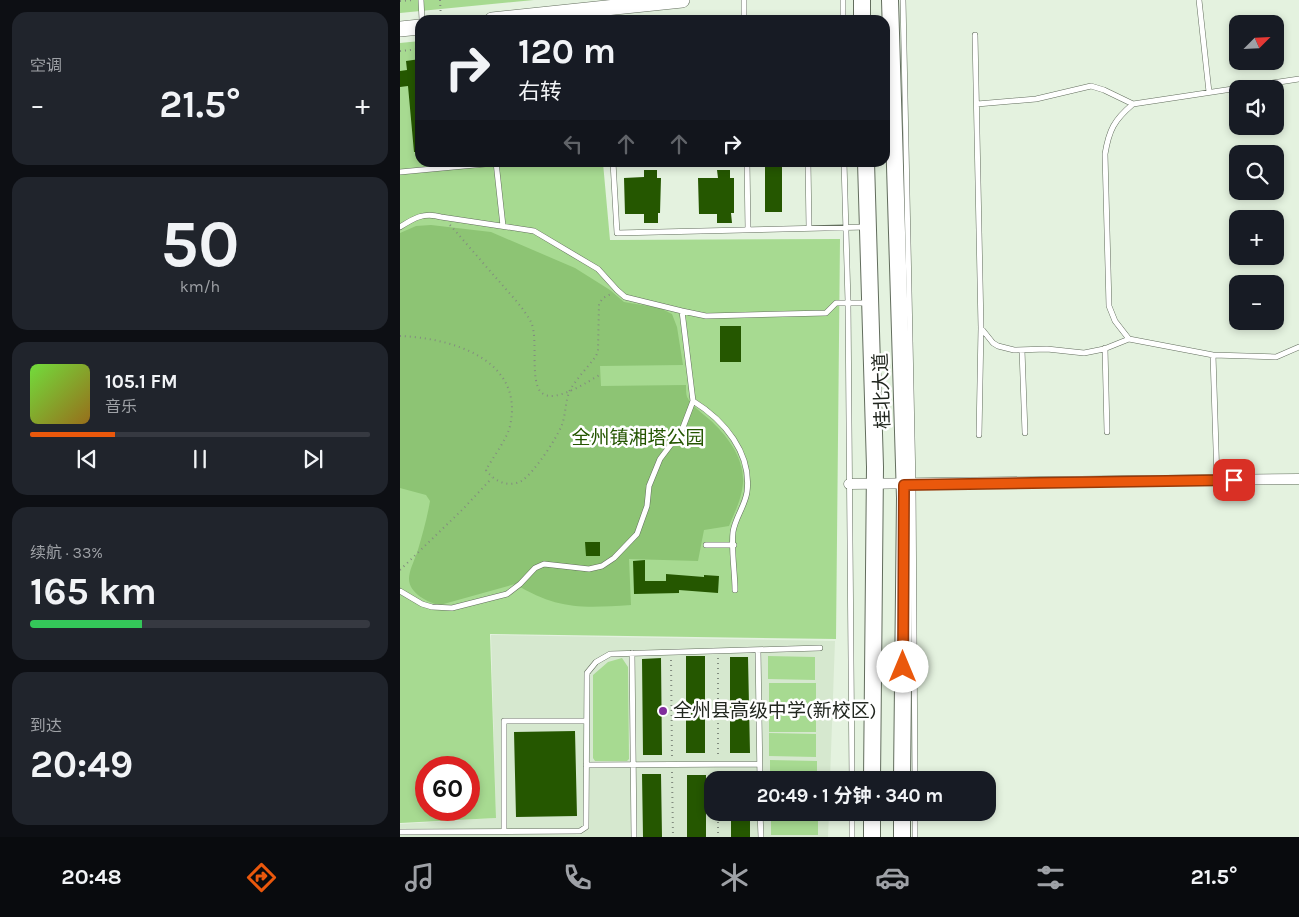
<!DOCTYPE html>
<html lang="zh">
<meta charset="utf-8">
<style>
body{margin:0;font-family:Karla,"Noto Sans SC",sans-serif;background:#20242c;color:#f1f3f6;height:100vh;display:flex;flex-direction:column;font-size:19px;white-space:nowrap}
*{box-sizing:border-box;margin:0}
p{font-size:16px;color:#9ea1a6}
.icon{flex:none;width:28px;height:28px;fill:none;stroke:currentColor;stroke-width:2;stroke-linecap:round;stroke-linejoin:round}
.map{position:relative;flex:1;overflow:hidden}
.side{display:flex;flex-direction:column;gap:12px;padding:12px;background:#0d0f14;width:400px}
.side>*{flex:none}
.top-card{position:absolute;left:15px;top:15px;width:475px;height:152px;border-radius:15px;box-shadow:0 2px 8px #0003;background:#171b24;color:#f1f3f6;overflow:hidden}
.needle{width:32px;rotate:66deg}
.tools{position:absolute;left:829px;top:15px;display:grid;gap:10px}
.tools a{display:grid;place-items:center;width:55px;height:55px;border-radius:10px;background:#171b24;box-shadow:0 2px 8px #0003;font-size:25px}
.speed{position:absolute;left:15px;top:756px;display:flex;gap:10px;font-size:25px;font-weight:700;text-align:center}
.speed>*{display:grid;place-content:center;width:65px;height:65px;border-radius:50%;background:#171b24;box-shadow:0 2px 8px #0003;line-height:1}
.speed .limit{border:8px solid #d22;background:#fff;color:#111}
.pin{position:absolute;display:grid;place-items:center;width:42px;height:42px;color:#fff;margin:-21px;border-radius:10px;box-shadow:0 2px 8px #0006}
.me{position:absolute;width:55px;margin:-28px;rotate:0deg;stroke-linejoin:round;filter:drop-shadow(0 0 4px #0008)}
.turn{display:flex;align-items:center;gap:18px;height:105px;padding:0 20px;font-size:22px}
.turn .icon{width:65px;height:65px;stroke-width:2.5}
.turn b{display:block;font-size:35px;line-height:42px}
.lanes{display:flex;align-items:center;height:48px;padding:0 20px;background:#0003;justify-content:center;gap:25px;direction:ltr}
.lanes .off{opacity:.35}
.big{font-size:38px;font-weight:700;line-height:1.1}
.side .tile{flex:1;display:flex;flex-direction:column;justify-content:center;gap:8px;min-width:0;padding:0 18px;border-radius:15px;background:#20242c}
.side .dial{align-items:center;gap:0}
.dial b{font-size:65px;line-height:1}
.song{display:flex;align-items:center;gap:15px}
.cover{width:60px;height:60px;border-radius:8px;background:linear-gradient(135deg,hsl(100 70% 55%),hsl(40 70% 35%))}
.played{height:5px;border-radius:2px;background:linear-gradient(90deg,#ea580c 25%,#363941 25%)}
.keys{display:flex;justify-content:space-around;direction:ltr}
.heat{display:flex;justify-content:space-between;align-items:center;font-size:28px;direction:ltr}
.charge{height:8px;border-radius:4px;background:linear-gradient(90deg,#34c759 33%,#363941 0)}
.trip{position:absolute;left:304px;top:771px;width:292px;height:50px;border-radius:15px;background:#171b24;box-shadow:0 2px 8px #0003;font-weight:700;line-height:50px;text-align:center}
.dock{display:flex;height:80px;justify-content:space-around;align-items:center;background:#090b0e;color:#9ea1a6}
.dock .icon{width:35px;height:35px}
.dock .active{color:#ea580c}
.dock b{font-size:22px;color:#f1f3f6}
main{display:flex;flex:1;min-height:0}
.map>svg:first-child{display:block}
</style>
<main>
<section class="side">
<div class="tile"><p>空调</p>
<div class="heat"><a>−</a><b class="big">21.5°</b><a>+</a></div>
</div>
<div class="tile dial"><b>50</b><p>km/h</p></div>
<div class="tile">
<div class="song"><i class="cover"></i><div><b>105.1 FM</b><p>音乐</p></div></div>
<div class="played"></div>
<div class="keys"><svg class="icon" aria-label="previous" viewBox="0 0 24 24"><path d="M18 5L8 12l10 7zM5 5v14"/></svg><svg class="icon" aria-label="pause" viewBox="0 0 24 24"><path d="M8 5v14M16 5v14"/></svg><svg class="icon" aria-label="next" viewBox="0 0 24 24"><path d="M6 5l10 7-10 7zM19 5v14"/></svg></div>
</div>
<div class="tile"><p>续航 · 33%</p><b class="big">165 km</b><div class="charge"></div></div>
<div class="tile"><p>到达</p><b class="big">20:49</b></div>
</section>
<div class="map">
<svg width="899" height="837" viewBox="0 0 899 837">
<rect width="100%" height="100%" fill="#e4f2df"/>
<path fill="#d6e8cf" d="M91,635L435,641L430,780H312V812L429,813L428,837H0V824L96,818Z"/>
<path fill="#a7da91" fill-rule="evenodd" d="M0,0H134L0,13Z
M20,41V162L203,163L210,240L440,239L436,639L90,634L96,818L0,823V43ZM26,768H69V810H26Z
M368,656L415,657V680L368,679Z
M222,658L228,667L229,759L227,761H195L193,758V675L208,662Z
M369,683H416V706H369Z
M369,709H416V732H369Z
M369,733L416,734V757L369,756Z
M370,760L417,761V780H370Z
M371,813H418V835H371Z"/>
<path fill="#8dc474" d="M31,225L91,232L175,268L210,290L224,302L260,308L272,314L277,327L283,365L200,366L201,386L286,385C286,389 286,394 287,397C291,405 302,413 309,419C328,436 348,462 342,490C340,502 334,514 329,526L304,530L298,561L229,559L231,605C182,608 158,610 115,584L40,605C28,603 9,593 9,579C9,571 14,561 17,553C22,536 27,519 30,501L26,495L0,488V233L16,226Z"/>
<path fill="#255700" d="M20,59V152H14L8,86L0,87V71L7,70L6,61Z
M365,162H382V212H365Z
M244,170H257V178H261L260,213H258V223H244V214H225L224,178L244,177Z
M317,170H330V178H334V213H331L332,223H317V214H299L298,178H318Z
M320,326H341V362H320Z
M185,542H200V556H186Z
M245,560V581H266V574L304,577V575L319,576L318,593L279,590V593L234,594L233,561Z
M286,656H305V753H286Z
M330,657H348L350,753H330Z
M261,658L262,755H243L242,659Z
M175,731L177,816L116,817L114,732Z
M242,774H261L262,837H243Z
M287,775H306V837H287Z
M331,812H350V837H331Z"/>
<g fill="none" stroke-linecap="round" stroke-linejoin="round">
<g stroke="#626d5d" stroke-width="6">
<path id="lane" d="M21,0L22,20
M344,0V20
M443,0V20
M503,0L513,485L515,780
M799,0L809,92
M204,9L205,20
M359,20L389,18L392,20
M575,35L581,328L593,343L598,346L614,350L647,349L684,353L704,349L729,339
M899,79L733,104C714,120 709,130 705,154L709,306L715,321L729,339L813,355L876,357L899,347
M577,104L636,99L691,86L704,90L733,104
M96,162L103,226
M213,162L217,233L466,227
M347,162L348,230
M408,162L409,228
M444,162L448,302L452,780
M0,172L96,163
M0,227C14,218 24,212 41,217L134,231L198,269L217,290L225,297L282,311
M705,348L707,432
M622,350L625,433
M813,355L817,480
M293,401C324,420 352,453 347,492C345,506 335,518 333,532C331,549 335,573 335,590
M579,435L581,328
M306,545H334
M0,591L22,604L32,607L52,608L107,594L120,584L135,568L144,564L189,569L202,566L214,558L237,534L247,506L249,486L260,459L282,430L293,401L282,311L306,316L426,313L436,303H468
M358,650L360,780
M232,653L234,837
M186,765L359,764
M360,812L361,837
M452,812V837
M515,812V837
M104,831V721H186
M0,832L180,831L186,827L187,673L196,662L210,654L420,648"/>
</g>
<g stroke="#626d5d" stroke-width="11">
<path id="street" d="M449,484L899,479"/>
</g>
<g stroke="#626d5d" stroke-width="16">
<path id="secondary" d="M92,20L282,0
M0,29L20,27"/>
</g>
<g stroke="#626d5d" stroke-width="18">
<path id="primary" d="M462,0V20
M490,0L505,498L502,780
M466,162L475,467L472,780
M472,837V812
M502,837V812"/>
</g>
<path stroke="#828c7f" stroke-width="2" stroke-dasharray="1 4" stroke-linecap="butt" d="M40,0L41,20
M0,1L14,0
M0,51L20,49
M50,225C66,243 82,262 98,280C109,293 123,307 131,322C139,339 129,383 142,393C155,404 189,381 201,374
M0,336C51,338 125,359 110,426C107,439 93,457 86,470C94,481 109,489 123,480C134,472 155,441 161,427C166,416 165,401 170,390C177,378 188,367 196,356L198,351L199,304L203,298L211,294
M0,570L63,509L92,478
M318,658V756
M271,660L272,757
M318,771V780
M272,772L273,837
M318,812V837"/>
<use href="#lane" stroke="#fff" stroke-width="5"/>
<use href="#street" stroke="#fff" stroke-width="10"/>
<use href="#secondary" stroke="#fff" stroke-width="15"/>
<use href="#primary" stroke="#fff" stroke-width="16"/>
</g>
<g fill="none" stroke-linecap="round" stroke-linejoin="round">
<g stroke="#983908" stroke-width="12">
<path id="route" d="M503,667L504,485L834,480"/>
</g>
<use href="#route" stroke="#ea580c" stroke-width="9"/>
</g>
<circle fill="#802d9c" stroke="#fff" stroke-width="2" cx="263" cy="711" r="5"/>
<g text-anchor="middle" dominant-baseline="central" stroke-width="5" stroke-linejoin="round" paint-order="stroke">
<g font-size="19" fill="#222720" stroke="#fff">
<text transform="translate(482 391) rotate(-92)">桂北大道</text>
</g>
<g font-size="19" fill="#245500" stroke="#fff">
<text x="238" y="438">全州镇湘塔公园</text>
</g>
<g font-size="19" fill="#222720" stroke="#fff" text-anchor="start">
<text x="273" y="711">全州县高级中学(新校区)</text>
</g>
</g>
</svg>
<div class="tools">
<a><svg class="needle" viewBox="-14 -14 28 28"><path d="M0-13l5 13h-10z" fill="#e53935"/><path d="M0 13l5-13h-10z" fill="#9ea1a6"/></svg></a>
<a><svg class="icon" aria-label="sound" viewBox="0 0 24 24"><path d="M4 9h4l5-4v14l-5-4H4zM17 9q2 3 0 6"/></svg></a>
<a><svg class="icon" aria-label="search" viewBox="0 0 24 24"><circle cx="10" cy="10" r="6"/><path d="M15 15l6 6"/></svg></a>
<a>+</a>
<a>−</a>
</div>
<div class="speed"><div class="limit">60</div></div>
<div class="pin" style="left:834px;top:480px;background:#d93025"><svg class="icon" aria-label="arrive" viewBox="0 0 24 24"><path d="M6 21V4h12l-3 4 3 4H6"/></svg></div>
<svg class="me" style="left:503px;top:667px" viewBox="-20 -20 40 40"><circle r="19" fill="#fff"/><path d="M0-13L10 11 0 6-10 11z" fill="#ea580c"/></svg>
<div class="trip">20:49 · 1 分钟 · 340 m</div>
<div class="top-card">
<div class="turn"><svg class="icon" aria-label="right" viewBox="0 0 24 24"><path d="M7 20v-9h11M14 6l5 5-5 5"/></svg><div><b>120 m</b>右转</div></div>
<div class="lanes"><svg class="icon off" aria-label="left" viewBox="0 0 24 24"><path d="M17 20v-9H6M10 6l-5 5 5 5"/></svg><svg class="icon off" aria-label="ahead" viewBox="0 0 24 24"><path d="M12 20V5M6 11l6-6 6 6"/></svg><svg class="icon off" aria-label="ahead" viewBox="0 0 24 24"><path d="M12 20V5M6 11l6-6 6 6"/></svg><svg class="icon" aria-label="right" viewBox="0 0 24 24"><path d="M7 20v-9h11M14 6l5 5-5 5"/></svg></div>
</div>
</div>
</main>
<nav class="dock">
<b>20:48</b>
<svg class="icon active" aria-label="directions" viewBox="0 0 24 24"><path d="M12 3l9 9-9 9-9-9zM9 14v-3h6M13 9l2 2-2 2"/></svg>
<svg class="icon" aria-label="music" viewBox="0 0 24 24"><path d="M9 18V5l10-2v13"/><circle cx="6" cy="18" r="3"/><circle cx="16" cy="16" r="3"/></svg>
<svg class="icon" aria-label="phone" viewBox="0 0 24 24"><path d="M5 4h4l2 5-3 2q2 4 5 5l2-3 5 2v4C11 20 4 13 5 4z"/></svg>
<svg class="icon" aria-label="climate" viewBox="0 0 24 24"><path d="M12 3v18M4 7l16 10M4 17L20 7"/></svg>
<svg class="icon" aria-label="car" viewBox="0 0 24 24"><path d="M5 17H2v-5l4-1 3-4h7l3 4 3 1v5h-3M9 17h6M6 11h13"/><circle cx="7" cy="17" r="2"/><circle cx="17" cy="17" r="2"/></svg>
<svg class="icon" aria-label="filters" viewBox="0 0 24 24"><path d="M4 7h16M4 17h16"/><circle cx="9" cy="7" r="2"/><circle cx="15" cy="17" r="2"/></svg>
<b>21.5°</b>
</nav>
